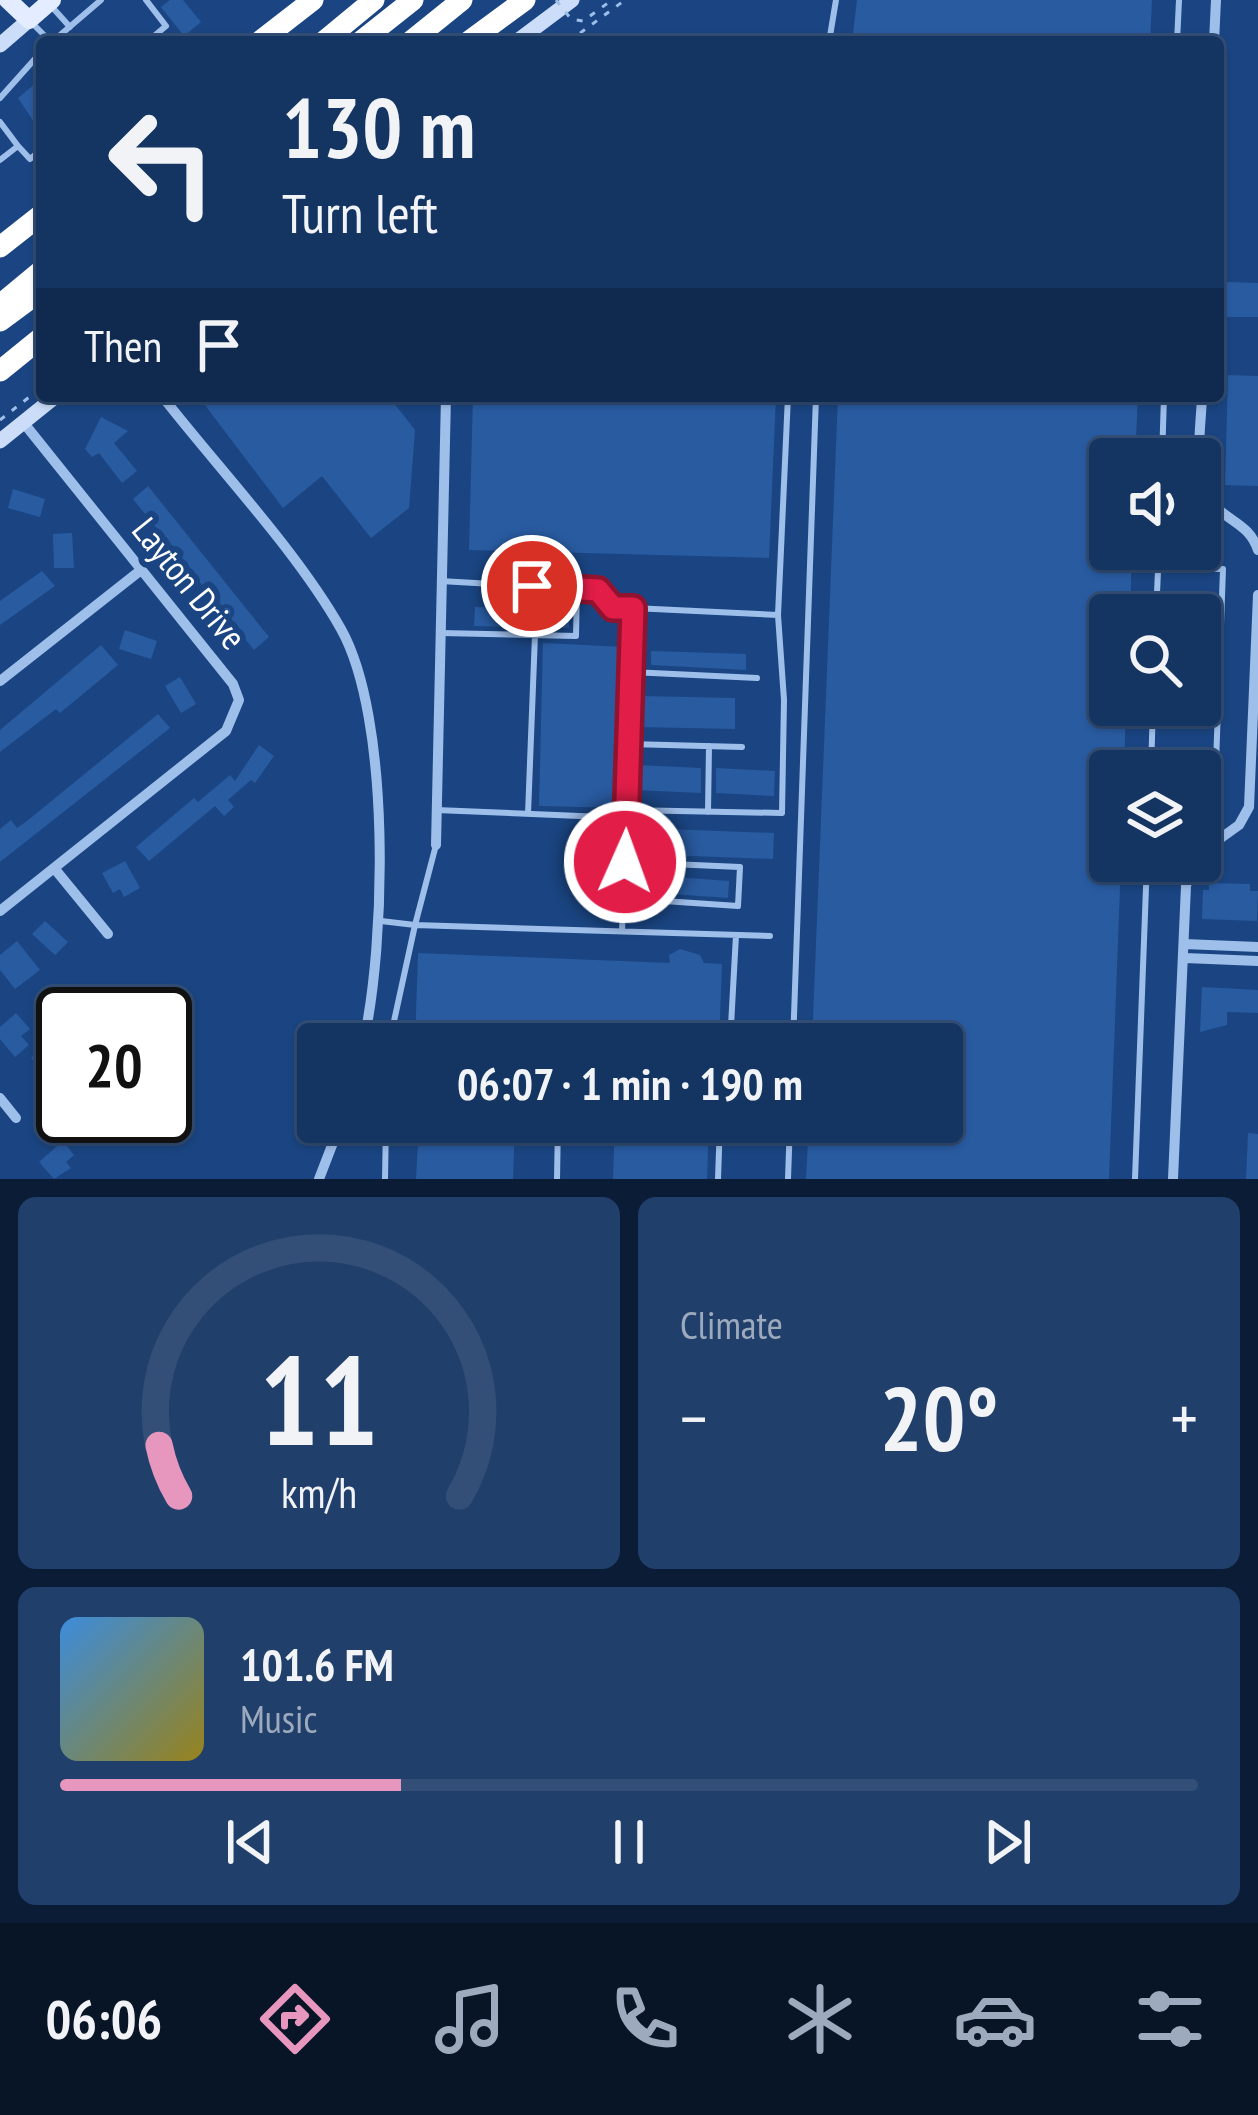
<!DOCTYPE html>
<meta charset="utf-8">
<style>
body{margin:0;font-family:"PT Sans Narrow",sans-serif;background:#213f6b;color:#f1f3f6;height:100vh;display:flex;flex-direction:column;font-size:45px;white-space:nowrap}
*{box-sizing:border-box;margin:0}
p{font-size:39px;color:#9daabe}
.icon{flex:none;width:66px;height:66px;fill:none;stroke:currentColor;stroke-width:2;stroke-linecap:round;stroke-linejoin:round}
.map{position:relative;height:1179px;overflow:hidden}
.sheet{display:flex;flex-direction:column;gap:18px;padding:18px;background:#0b1d36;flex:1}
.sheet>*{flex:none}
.guide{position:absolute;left:36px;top:36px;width:1188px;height:366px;border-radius:12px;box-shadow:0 3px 9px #0004,0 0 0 3px #334f77;background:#143462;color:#f1f3f6;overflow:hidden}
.tools{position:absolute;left:1089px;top:438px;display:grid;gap:24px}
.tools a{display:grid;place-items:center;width:132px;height:132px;border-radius:12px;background:#143462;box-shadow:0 3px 9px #0004,0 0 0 3px #334f77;font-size:60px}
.speed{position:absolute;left:36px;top:987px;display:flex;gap:24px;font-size:60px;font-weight:700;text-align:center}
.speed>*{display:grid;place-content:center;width:156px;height:156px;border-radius:50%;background:#143462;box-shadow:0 3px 9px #0004,0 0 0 3px #334f77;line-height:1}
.speed .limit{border:6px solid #111;border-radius:18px;background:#fff;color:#111}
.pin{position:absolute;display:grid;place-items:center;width:102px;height:102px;color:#fff;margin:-51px;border:6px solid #fff;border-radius:50%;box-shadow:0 3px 12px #0007}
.me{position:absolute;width:132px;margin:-66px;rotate:2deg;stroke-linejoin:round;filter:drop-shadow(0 0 9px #0008)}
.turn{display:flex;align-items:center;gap:42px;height:252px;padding:0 48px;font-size:54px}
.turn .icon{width:156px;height:156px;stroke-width:2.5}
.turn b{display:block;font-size:84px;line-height:102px}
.then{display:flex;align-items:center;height:114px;padding:0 48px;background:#0003;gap:24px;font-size:45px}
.big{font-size:90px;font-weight:700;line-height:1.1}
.sheet .tile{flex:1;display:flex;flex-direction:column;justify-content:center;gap:18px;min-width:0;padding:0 42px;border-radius:18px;background:#213f6b}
.sheet .dial{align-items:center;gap:0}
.dial svg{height:312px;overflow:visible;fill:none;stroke:#334f77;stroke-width:7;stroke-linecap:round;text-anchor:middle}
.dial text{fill:#f1f3f6;stroke:none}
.song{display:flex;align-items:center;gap:36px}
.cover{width:144px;height:144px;border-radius:18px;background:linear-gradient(135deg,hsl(210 70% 55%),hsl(50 70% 35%))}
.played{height:12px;border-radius:6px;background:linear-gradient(90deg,#e797bd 30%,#334f77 30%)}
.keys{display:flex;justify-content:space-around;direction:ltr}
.heat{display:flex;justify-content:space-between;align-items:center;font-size:66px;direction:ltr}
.sheet .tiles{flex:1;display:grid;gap:18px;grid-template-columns:1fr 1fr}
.tile:last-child{grid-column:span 2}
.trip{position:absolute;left:297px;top:1023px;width:666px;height:120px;border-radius:12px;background:#143462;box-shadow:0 3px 9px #0004,0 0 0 3px #334f77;font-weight:700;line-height:120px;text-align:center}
.dock{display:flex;height:192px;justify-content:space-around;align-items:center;background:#081527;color:#9daabe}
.dock .icon{width:84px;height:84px}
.dock .selected{color:#e797bd}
.dock b{font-size:54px;color:#f1f3f6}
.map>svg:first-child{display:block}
</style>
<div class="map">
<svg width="1258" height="1179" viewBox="0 0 1258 1179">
<rect width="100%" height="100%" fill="#1a4582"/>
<path fill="#295ba1" d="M170,0H183L201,22L184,36L161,7Z
M857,0H1152L1150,42H852Z
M42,78V134L18,98Z
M1227,282L1258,283V317H1226Z
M1228,375L1258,376V486L1225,485Z
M198,396H402L394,403L415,430L409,508L371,538L322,476L283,508Z
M473,396H776L769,558L469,550Z
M838,396H1138L1135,459H1110V549H1132L1130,615H1110V705H1126L1124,771H1110V861H1121L1109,1179H806L809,1122H942V1044H812Z
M101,417L128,431L114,443L137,471L122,483L99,453L92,457L85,449Z
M148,486L269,637L254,650L133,499Z
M13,489L45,499L40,517L8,508Z
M72,533L74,568H54L53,534Z
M42,571L55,586L0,625V601Z
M475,607L569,609V628L474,626Z
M125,630L157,641L151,659L119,649Z
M543,643L624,647L620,808L539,806Z
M101,645L118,665L60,713L56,709L0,752V730Z
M651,651L746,654V670L651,665Z
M180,677L196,704L181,713L165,686Z
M638,696L735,698V729L637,727Z
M158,714L170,728L0,862V829L11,820L17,828L27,821Z
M259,745L274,756L255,783L251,780L228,800L234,807L224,816L215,806L149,861L136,847L194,798L198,802L230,775L235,781Z
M636,765L701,768V793L635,790Z
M716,768L775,771L774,796L716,793Z
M640,828L774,833L773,859L639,854Z
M125,861L140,888L124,897L120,889L113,893L102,873Z
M639,876L658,879L655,899L636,897Z
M674,877L729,881L728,898L672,894Z
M1209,883L1250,884V891H1258L1257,921L1202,919L1203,890H1209Z
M45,921L68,942L55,955L32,934Z
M17,941L40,970L15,989L0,970V955Z
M680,949L700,955L704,963L722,964L719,1044H415L418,953L670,963L669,955Z
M1202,987L1258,990V1013L1227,1012V1025L1200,1032Z
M16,1013L30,1029L21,1036L29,1045L15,1057L0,1039V1027Z
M45,1045L63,1066L51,1081L31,1058Z
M420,1122H515L513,1179H416L418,1141L409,1132Z
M615,1122H709L707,1179H613Z
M1248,1133L1258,1134V1179H1246Z
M63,1141L74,1155L66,1162L71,1168L54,1179L39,1162Z"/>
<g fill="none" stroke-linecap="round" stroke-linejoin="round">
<path stroke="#9fbfeb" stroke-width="3" stroke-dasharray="6 9" stroke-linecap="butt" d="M568,42L625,0
M0,420L42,387"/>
<path stroke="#9fbfeb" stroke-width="6" d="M146,0L166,26L147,42
M52,7L70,27
M31,22L51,42
M52,42L101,0
M829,42L836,0
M1177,42L1179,0
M0,98L42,51
M0,122L18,146
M0,160L18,146L30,159L42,149
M1162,459L1164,396
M440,581L598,590L612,607L778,615L788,396
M1156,615L1159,549
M441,633L576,636L577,588
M631,672L757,678
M629,744L742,747
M1151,764L1216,763L1223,569L1158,568
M1151,771L1153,705
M627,809L633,608
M436,810L627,818L622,930
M627,810L782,813L784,700L778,615
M708,812L709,746
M528,814L535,635
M436,845L415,925L770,936
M625,862L740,867L738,906L664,901L666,864
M381,921L415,925L389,1044
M730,1044L736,935
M793,1044L816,396
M385,1179L386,1122
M557,1179L558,1122
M718,1179L720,1122
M788,1179L790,1122
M1135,1179L1147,861"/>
<path stroke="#9fbfeb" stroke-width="10" d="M1214,42L1216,0
M162,396C218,468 297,551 341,629C391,718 386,944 363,1044
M1202,396C1201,432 1190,482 1218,509C1235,524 1250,527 1258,550
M0,681L141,570
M436,845L446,396
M1200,853L1239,825L1249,807L1258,595
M54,868L108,934
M0,911L226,731L239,700L233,684L23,422
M1184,944L1258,947
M1185,958L1258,961
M0,1098L16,1118
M319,1179L341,1122
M1173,1179L1186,886L1194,861"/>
<path stroke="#cbddf8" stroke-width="15" d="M516,42L572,0
M0,45L29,20
M0,441L56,396"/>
<path stroke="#e3edff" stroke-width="18" d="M8,0L29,20L52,0"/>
<path stroke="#fff" stroke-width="21" d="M259,42L313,0
M323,42L374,0
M360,42L413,0
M410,42L462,0
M468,42L525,0
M0,247L42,214
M0,305L42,270
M0,321L42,290
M0,371L42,337"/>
<path stroke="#9fbfeb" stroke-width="3" stroke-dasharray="6 9" stroke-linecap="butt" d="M556,0L571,19L583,21L612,0"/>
</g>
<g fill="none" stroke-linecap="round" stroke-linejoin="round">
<g stroke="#92132f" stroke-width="30">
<path id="route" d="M532,586L598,590L613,608H633L625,862"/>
</g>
<use href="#route" stroke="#e11d48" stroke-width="21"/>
</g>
<g text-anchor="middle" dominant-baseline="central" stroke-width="12" stroke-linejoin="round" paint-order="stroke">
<g font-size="36" fill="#fff" stroke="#1a4582">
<text transform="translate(190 583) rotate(51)">Layton Drive</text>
</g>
</g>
</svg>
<div class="tools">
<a><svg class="icon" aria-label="sound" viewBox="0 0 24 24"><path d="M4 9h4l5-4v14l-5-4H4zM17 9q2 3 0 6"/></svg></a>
<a><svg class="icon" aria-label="search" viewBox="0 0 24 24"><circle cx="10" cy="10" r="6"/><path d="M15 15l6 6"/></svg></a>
<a><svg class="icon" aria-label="layers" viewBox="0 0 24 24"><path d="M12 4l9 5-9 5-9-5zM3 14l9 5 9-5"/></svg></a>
</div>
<div class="speed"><div class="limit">20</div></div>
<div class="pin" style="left:532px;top:586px;background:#d93025"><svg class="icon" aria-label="arrive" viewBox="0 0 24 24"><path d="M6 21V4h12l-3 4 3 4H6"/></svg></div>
<svg class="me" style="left:625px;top:862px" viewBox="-20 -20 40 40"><circle r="17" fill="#e11d48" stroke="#fff" stroke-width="3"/><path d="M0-11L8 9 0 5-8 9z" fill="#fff"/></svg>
<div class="trip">06:07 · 1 min · 190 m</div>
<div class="guide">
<div class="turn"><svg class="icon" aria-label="left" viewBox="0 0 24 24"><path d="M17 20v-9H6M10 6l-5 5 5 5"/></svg><div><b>130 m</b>Turn left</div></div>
<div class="then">Then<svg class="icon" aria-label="arrive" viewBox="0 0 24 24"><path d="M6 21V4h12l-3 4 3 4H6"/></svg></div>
</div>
</div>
<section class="sheet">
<div class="tiles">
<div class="tile dial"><svg viewBox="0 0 100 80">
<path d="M14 69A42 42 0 1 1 86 69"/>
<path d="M14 69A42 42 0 0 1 9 56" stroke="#e797bd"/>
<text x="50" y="56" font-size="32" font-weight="700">11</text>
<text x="50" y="72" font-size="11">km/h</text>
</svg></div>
<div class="tile"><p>Climate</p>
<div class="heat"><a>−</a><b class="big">20°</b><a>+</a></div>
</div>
<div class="tile">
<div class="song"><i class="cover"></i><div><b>101.6 FM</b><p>Music</p></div></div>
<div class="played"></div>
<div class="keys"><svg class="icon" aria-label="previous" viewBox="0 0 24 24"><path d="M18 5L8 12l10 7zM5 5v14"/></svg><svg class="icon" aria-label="pause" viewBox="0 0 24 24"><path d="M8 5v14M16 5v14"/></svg><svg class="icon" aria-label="next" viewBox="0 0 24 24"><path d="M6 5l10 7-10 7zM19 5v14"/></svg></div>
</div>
</div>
</section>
<nav class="dock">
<b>06:06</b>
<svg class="icon selected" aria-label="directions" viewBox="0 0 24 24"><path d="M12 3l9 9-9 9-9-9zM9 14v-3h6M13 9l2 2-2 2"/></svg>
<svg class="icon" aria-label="music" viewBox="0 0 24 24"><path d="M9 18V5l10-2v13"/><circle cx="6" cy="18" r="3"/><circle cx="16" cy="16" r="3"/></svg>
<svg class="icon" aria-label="phone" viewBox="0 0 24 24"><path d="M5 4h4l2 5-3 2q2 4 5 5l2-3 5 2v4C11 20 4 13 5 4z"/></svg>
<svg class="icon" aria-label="climate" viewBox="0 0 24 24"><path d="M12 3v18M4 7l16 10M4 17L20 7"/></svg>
<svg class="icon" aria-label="car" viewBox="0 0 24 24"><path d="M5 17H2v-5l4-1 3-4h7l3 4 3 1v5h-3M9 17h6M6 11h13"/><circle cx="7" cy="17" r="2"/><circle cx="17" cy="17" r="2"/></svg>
<svg class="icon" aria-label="filters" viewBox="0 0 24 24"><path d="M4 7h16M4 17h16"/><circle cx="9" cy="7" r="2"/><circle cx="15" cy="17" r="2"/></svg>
</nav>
